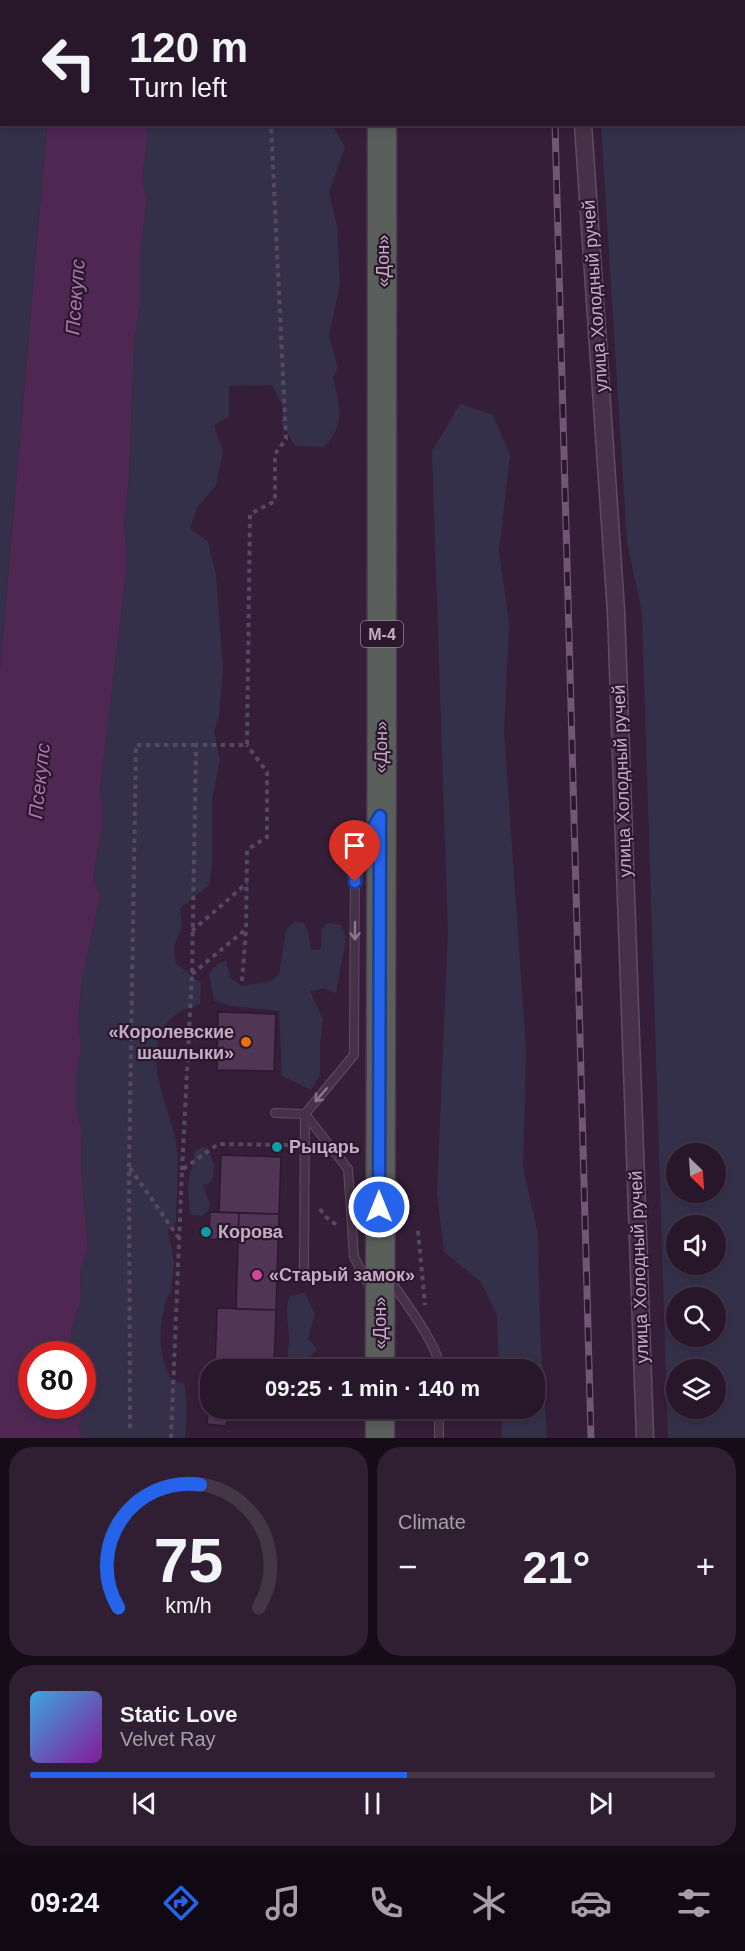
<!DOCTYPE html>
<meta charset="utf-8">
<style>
body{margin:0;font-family:Arial,sans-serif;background:#301f32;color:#f1f3f6;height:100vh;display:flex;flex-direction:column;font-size:22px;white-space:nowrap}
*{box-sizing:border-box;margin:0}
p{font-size:20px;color:#a59fa8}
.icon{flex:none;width:33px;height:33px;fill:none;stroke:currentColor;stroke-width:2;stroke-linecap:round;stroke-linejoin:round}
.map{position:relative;height:1438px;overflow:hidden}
.sheet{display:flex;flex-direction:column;gap:9px;padding:9px;background:#160c17;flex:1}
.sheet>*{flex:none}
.top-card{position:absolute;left:0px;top:0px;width:746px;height:126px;box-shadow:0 3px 9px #0003,0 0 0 2px #443547;background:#28162a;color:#f1f3f6;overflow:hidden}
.needle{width:39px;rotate:155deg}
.controls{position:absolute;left:666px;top:1143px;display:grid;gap:12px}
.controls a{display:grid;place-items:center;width:60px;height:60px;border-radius:50%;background:#28162a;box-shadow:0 3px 9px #0003,0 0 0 2px #443547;font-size:30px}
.speed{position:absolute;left:18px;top:1341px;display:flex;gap:12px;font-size:30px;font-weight:700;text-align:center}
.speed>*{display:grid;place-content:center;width:78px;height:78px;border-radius:50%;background:#28162a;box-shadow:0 3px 9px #0003,0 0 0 2px #443547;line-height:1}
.speed .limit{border:9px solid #d22;background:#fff;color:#111}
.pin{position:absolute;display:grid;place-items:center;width:51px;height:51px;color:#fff;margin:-62px -26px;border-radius:50% 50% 50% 0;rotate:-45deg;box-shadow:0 0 6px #0007}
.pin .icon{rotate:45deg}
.me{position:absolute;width:66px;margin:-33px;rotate:0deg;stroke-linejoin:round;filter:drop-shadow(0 0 4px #0008)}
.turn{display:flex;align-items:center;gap:21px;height:126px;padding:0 30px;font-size:27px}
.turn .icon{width:78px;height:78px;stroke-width:2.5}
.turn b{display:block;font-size:42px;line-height:51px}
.big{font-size:45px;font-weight:700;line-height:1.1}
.sheet .widget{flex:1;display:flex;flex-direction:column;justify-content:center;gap:9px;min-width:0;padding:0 21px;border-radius:24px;background:#301f32}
.sheet .dial{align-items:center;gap:0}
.dial svg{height:156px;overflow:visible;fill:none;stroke:#443547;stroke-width:7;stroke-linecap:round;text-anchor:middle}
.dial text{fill:#f1f3f6;stroke:none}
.song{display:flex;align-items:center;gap:18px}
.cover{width:72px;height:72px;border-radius:9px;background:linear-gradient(135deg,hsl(200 70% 55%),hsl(290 70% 35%))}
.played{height:6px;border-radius:3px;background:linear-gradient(90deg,#2563eb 55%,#443547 55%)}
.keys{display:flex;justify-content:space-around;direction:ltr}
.heat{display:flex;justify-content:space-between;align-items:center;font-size:33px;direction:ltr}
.sheet .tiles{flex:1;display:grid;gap:9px;grid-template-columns:1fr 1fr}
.widget:last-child{grid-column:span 2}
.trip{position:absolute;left:200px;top:1359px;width:345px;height:60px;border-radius:24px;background:#28162a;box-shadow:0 3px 9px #0003,0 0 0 2px #443547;font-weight:700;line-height:60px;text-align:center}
.dock{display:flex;height:96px;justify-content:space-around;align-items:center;background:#100911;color:#a59fa8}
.dock .icon{width:42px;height:42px}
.dock .active{color:#2563eb}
.dock b{font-size:27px;color:#f1f3f6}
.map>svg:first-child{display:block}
</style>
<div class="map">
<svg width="745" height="1438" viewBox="0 0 745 1438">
<rect width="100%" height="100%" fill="#351e38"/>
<path fill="#35304a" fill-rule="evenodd" d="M0,0H52L2,2V124L47,125L0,671Z
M597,0H745V1438H668L642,612L627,542L601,125L744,124V2ZM676,1154H716V1192H676ZM676,1226H716V1264H676ZM676,1298H716V1336H676ZM676,1370H716V1408H676Z
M145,125H332L345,147L329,192L337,226L340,284L329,336L338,368L333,378C340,405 346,425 324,447L295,446L281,423L284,409L272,385L229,386V416L214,426L223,452L216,485L197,508L190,528L208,542L216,575L223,670L219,717L214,731L220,761L212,798V868L209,885L180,908L182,926L174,947L176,964L201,983L200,1004C192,1007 181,1010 175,1015C135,1049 170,1105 176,1143C180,1168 176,1197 176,1222L168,1231L174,1262L171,1292C165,1299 165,1304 163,1313C158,1338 160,1360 173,1382L184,1383C188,1401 187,1419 185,1438H83C74,1424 83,1405 88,1391L83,1381L82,1354H73L71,1332L81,1299L80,1271L88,1250L81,1167L82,1132L76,1109V1077L81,1049L78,1019L82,980L100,896L93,877L104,817L100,789L127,565L124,523L129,478L134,342L140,306V253L147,201L142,178L148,136Z
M460,404L493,415L510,456L499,551L509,623L504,732L526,1049L523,1167L538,1234L540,1332L547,1438H502L501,1409L534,1408V1370L499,1369L497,1315L481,1282L444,1252L437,1194L448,931L432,451Z
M294,922L303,923L308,931L311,950L321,949L322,928L328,923L341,925L346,938L336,993L323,988L310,991L323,1020L320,1044V1075L311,1090L282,1076L279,1011L232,1006L214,1001L209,973L218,964L226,961L231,979L243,986L270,981L279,975L286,930Z
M202,1147L208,1149L214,1164L212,1181L203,1186L210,1204L208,1210L202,1216L190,1214C189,1203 187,1188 189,1177C192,1168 195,1163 194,1153Z
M305,1293L315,1314L308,1339L317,1349L309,1357L315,1369H292C291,1365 289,1360 288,1355C287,1350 290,1345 289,1340C289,1327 284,1308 290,1296Z"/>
<path fill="#4f2753" d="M47,125H145L148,136L142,178L147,201L140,253V306L134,342L129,478L124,523L127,565L100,789L104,817L93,877L100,896L82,980L78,1019L81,1049L76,1077V1109L82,1132L81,1167L88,1250L80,1271L81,1299L71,1332L73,1354H32V1406H82L83,1381L88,1391L90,1405C82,1415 74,1425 83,1438H0V671Z"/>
<path fill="#513554" stroke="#2d192f" stroke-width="1.5" d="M218,1012L276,1014L274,1071L217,1070Z
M221,1155L281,1157L279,1214L219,1212Z
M210,1212L239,1213L238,1240L209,1239Z
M239,1213L279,1214L276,1310L236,1309Z
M217,1308L276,1310L274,1369L215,1367Z
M208,1413L228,1415L226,1426L207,1424Z"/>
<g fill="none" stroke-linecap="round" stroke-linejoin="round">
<g stroke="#624c63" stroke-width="10">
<path id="service" d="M275,1113L305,1114
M305,1114L348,1169L354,1257L371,1289
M304,1273L305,1114L354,1055L355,860L373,830
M388,1277C402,1298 440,1347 440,1370
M439,1438V1408"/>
</g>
<g stroke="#624c63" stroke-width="19">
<path id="minor" d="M568,0V2
M583,124L616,611L645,1438"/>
</g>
<g stroke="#4e3950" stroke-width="31">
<path id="trunk" d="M382,0V2
M380,1370C380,955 384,539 382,124
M380,1438V1408"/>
</g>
<path stroke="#554961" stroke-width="4" stroke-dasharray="4.5 4.5" stroke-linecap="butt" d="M265,0V2
M326,2L330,0
M192,931L247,883
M192,974L245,930
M242,981L246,930L247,850L267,837V772L247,745
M130,1168L179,1238
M182,1170L192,974L196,745H247L250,514L275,501V454L286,439L271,124
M320,1209L326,1217L338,1226
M418,1231L425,1305
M130,1428L129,1167L136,745H196
M171,1438L182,1170L218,1144L292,1145"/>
<use href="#service" stroke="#463248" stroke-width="8"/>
<use href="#minor" stroke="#463248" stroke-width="16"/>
<use href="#trunk" stroke="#5b5f5c" stroke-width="28"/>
<g stroke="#705773" stroke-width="7">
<path id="rail" d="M549,0V2
M555,124L591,1438"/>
</g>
<use href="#rail" stroke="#2b182d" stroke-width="4.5" stroke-dasharray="14" stroke-linecap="butt"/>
</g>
<defs><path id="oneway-shaft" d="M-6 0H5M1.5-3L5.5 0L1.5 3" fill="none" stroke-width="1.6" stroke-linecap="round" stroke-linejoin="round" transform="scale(1.5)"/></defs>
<g stroke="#8b758d">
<use href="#oneway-shaft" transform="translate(355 931) rotate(90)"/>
<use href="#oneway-shaft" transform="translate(321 1095) rotate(131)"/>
</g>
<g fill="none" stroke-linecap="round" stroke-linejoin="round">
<g stroke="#184099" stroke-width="15">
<path id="route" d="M355,882V860L380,816L379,1207"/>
</g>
<use href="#route" stroke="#2563eb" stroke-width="10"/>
</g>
<circle fill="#e8710a" stroke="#2b182d" stroke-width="2" cx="246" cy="1042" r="6"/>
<g fill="#0f9aa8" stroke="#2b182d" stroke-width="2">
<circle cx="277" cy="1147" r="6"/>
<circle cx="206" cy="1232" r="6"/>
</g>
<circle fill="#d1479c" stroke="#2b182d" stroke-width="2" cx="257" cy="1275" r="6"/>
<g text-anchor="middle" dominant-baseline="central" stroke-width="4.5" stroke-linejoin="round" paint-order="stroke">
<rect fill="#2b182d" stroke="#968097" stroke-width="1.5" x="361" y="621" width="42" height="26" rx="4.5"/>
<g font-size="16" font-weight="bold" fill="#c4acc5">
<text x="382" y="634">М-4</text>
</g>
<g font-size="18" fill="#c4acc5" stroke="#2b182d">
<text transform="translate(383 261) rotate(-90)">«Дон»</text>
<text transform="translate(595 296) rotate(-94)">улица Холодный ручей</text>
<text transform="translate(381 747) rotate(-89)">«Дон»</text>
<text transform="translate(622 781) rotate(-92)">улица Холодный ручей</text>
<text transform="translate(639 1267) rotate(-92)">улица Холодный ручей</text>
<text transform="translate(380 1323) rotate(-90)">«Дон»</text>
</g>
<g font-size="18" font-weight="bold" fill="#c4acc5" stroke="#2b182d" text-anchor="start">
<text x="234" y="1032" text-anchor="end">«Королевские<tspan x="234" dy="21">шашлыки»</tspan></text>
<text x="289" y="1147">Рыцарь</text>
<text x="218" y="1232">Корова</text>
<text x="269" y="1275">«Старый замок»</text>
</g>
<g font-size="20" font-style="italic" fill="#aa72b0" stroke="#2b182d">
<text transform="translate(75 297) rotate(-86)">Псекупс</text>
<text transform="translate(39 781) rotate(-84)">Псекупс</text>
</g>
</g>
</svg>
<div class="controls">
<a><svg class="needle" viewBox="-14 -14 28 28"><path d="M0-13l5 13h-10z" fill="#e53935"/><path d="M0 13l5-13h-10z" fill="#a59fa8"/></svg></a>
<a><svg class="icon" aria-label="sound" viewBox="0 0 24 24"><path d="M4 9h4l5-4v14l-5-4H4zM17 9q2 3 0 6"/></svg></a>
<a><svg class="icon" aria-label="search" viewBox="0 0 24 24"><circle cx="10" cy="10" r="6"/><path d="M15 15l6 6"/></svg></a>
<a><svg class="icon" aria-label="layers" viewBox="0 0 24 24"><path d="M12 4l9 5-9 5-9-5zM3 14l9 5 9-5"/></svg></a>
</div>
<div class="speed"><div class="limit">80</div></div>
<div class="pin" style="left:355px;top:882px;background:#d93025"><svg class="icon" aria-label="arrive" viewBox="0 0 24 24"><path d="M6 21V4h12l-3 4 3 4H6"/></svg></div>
<svg class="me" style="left:379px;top:1207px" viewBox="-20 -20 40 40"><circle r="17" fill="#2563eb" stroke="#fff" stroke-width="3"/><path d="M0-11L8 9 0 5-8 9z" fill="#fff"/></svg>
<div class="trip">09:25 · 1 min · 140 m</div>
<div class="top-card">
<div class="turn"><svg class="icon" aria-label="left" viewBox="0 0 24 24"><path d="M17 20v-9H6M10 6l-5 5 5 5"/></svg><div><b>120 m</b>Turn left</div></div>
</div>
</div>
<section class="sheet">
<div class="tiles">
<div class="widget dial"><svg viewBox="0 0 100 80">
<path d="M14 69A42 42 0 1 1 86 69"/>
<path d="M14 69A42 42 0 0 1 56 6" stroke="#2563eb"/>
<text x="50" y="56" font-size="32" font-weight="700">75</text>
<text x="50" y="72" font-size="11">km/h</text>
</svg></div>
<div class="widget"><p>Climate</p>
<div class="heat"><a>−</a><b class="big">21°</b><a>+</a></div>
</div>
<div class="widget">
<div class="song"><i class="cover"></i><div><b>Static Love</b><p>Velvet Ray</p></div></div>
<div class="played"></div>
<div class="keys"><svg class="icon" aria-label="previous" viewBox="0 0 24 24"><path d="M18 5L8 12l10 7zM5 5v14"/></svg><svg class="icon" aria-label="pause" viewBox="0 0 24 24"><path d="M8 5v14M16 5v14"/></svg><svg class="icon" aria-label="next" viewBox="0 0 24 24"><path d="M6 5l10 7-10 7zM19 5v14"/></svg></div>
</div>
</div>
</section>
<nav class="dock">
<b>09:24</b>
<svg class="icon active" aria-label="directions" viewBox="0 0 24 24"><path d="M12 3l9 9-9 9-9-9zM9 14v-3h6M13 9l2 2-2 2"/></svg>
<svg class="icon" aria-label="music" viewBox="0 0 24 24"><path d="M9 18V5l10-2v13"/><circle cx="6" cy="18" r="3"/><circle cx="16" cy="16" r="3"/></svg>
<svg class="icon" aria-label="phone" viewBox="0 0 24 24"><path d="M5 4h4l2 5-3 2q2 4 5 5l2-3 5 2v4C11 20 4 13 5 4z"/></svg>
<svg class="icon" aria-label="climate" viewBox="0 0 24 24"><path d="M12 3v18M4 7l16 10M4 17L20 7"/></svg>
<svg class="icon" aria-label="car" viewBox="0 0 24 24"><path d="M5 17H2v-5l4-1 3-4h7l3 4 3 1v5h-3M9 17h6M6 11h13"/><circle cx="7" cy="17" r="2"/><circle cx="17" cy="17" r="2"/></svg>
<svg class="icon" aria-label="filters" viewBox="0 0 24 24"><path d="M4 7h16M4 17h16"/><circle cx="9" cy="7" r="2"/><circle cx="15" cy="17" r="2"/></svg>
</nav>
